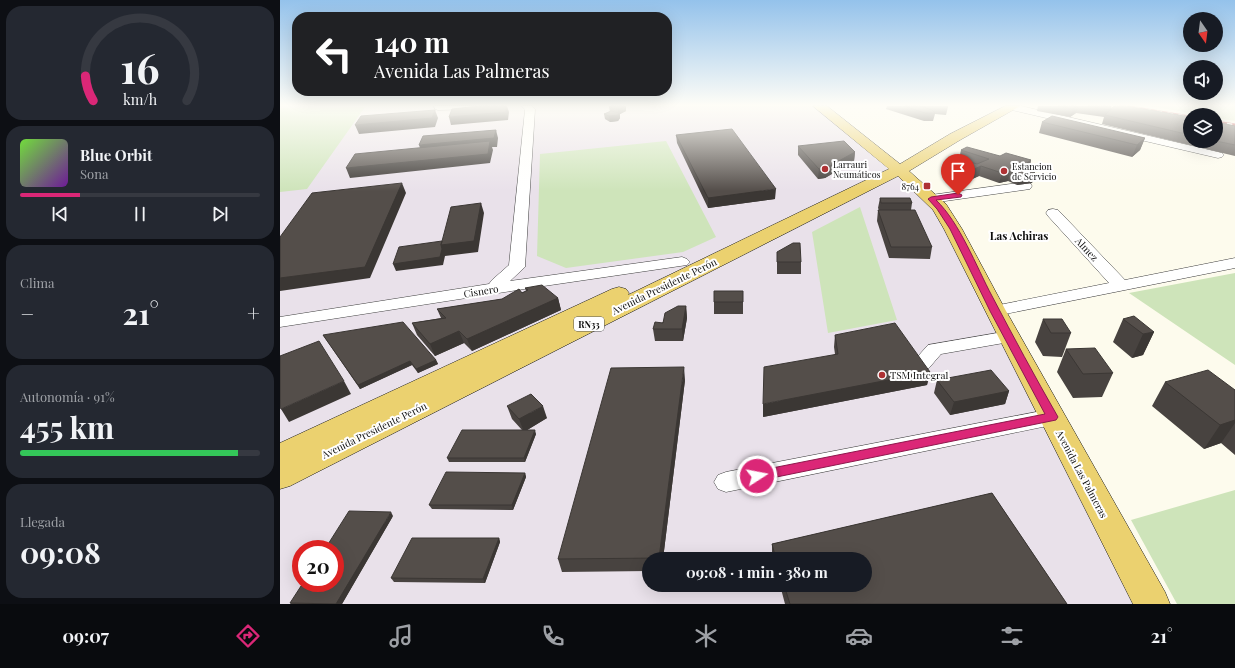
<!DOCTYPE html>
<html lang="es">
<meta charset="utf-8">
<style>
body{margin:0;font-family:"Playfair Display",serif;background:#242831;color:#f1f3f6;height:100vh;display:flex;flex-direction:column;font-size:15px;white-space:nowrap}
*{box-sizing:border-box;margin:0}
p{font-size:13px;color:#9ea1a6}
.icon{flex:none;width:22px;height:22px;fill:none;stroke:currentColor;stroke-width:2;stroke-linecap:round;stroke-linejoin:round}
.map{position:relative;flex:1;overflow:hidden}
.drawer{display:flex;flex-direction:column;gap:6px;padding:6px;background:#0d0f14;width:280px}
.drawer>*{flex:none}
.banner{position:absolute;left:12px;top:12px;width:380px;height:84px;border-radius:16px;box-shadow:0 4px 16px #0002;background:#202124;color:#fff;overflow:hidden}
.needle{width:26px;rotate:166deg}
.fabs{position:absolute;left:903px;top:12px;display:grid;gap:8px}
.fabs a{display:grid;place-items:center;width:40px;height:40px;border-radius:50%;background:#171b24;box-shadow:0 4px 16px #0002;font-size:20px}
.speed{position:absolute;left:12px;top:540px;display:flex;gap:8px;font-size:20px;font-weight:700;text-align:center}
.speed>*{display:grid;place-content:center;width:52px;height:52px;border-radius:50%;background:#171b24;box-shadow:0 4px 16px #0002;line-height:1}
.speed .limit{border:6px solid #d22;background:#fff;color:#111}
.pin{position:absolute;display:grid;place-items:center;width:34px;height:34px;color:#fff;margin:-41px -17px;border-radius:50% 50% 50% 0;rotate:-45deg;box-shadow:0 0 4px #0007}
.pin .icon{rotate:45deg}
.me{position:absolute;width:44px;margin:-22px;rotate:79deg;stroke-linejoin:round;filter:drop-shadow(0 0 3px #0008)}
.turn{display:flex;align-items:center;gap:14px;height:84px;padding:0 16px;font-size:18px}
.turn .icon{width:52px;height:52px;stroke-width:2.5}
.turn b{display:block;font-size:28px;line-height:34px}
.big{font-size:30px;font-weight:700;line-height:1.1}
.drawer .widget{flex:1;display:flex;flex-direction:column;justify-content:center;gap:6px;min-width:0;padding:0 14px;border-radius:16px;background:#242831}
.drawer .dial{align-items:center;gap:0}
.dial svg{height:104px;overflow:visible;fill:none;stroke:#363941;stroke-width:7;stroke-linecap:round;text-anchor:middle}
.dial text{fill:#f1f3f6;stroke:none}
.song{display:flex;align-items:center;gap:12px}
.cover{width:48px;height:48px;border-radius:6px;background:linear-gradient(135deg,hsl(100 70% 55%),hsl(280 70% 35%))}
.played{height:4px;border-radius:2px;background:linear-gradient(90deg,#db2777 25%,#363941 25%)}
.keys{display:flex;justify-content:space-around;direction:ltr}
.heat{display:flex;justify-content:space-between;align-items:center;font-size:22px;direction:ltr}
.charge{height:6px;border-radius:3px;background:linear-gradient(90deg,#34c759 91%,#363941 0)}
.trip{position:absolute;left:362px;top:552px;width:230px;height:40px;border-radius:20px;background:#171b24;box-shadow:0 4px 16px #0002;font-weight:700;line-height:40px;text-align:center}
.menu{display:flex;height:64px;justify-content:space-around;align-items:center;background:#090b0e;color:#9ea1a6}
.menu .icon{width:28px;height:28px}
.menu .on{color:#db2777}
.menu b{font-size:18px;color:#f1f3f6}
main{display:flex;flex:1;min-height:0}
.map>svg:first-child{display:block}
</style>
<main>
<section class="drawer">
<div class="widget dial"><svg viewBox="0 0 100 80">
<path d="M14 69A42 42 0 1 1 86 69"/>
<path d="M14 69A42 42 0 0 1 8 50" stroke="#db2777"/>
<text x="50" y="56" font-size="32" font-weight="700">16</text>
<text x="50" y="72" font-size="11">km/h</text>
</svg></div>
<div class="widget">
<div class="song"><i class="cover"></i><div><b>Blue Orbit</b><p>Sona</p></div></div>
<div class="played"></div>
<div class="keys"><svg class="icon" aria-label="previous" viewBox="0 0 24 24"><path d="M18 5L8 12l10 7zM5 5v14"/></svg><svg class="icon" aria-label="pause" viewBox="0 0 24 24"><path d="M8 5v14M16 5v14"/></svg><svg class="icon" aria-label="next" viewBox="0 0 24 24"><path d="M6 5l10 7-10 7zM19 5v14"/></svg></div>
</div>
<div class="widget"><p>Clima</p>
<div class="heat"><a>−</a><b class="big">21°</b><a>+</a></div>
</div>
<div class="widget"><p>Autonomía · 91%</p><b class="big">455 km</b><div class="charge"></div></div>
<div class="widget"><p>Llegada</p><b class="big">09:08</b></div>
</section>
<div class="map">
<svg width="955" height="604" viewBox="0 0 955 604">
<rect width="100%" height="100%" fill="#fdfbed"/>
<path fill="#e9e1ea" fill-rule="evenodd" d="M0,106H539L643,191L872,604H0ZM21,549H55V583H21ZM369,559H585V585H369Z"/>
<path fill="#cee4ba" d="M85,107L27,189L0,192V108Z
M386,141L436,237L403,252L286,268L257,256L260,154Z
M580,207L617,320L548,333L532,232Z
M955,273V365L849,293Z
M955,490V604H897L851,520Z"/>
<path fill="#e0eccb" d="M870,106H955V121L936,118V115H922Z"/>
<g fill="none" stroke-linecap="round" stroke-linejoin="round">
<g stroke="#3f3f3f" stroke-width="1">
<path id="minor" d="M154,106H197L193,109L158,110L155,109Z
M242,106H252L255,109L245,267L230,281L402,257L407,259L410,262L407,265L257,287L0,327V317L209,284L212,280L229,265L245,110Z
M728,106H741L938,152L942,153L944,155L942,157L938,158L732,110L729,109Z
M746,182L750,183L752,186L750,189L651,203L646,202L645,199L646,196L651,195Z
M773,209L778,210L845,280L955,258V268L715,316L709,315L706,311L709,307L829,283L768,216L766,213L768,210Z
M729,331L735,333L738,337L735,341L661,354L649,368L642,369L635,368L632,363L648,345Z
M772,409L780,411L783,417L780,423L772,425L446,492L438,489L434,482L438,475L446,472Z"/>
</g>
<g stroke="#1d1d1d" stroke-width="1">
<path id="major" d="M533,106H547L620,164L670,134L725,106H740L680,140L629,171L666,204L682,229L726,311L885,592L890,604H853L664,229L653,210L618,176L10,486L0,489V443L332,289L339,287L346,289L349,293L348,295L609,169Z"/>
</g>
<use href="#minor" fill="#fff" fill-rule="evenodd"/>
<use href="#major" fill="#ebd16f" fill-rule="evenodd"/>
<g stroke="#ae3234" stroke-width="3">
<path id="rail" d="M844,106L910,117
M936,122L955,125"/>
</g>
<use href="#rail" stroke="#fff" stroke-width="2" stroke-dasharray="5.5" stroke-linecap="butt"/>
</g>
<path fill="#484340" d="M331,106L346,111L340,114V118L338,121L330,122L325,119L324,114L330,112L329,107Z
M607,106H668V107L666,115L655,114L653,121H644L606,109Z
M758,106H831V110L910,117V141H936L955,126V156L822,124L824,117L796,113L790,117L757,111Z
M762,122L865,138L860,150L852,157L759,133Z
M396,135L495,199L428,208L397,143Z
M518,146L575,152L574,161L545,178L538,179L518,155Z
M681,150L720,156L751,160L750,166L753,172L755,173L752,183L737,185L728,181L719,183L699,176L690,180L666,172L668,163L679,159Z
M600,198L632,203L631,210L652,247L650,259L609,258L597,221L598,210H599L598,208Z
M497,252L521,262V274H497Z
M245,288L278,298L281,310L192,351L184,343L155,356L137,335L132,323L161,318L157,309L222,299L246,291Z
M463,291V314H434V302Z
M406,306L407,318L403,341H375L373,329Z
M763,319L791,333L782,357L763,356L755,342Z
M843,319L874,332L863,355L852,358L833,342Z
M43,335L156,360L158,364L138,373L132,365L80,389Z
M555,335L650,372L647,385L483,417L555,354L554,347Z
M786,349L833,373L822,397L793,398L777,372Z
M405,380L383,559H369V571L282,572L278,559Z
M657,380L729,391L725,404L670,415L654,393Z
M885,382L955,390V455L941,443L924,449L872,406Z
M227,406L267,418L247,430L256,434L245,462H169L167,458L242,430L232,419Z
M245,473L246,477L233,510L152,509L149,505Z
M712,493L787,604H505L500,585H585V559H492V544Z
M113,516L62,604H11L10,603Z
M219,538L220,542L205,583L114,582L111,578Z"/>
<path fill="#3b3734" d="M227,106L229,112L228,120L171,125L169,117Z
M344,106H346V111L340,114V118L338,121L330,122L329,116L338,114V109Z
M796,106H798L796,113L790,117L793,109Z
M155,110L158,118L155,127L79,134L75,125Z
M216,130L218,138L217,147H212L213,150L210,163L70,178L66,168L142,154L139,145Z
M865,138L860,150L852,157L857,145Z
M575,152L574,161L545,178L538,179L539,169Z
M751,160L747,174L752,171L754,168L753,174L755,173L752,183L737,185L740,175L747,163Z
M701,166L699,176L690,180L692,170Z
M730,171L728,181L719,183L722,173Z
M122,183L126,193L90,278L0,291V278Z
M496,189L495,199L428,208V198Z
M201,203L204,213L198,252L165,256L163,265L116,271L113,264L161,245Z
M278,298L281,310L192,351L187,339Z
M406,306L407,318L403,341L402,329Z
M179,331L184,343L155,356L150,344Z
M874,332L863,355L852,358L863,334Z
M156,360L158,364L138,373L136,369Z
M130,361L132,365L80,389L78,385Z
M404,367L405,380L383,559H379Z
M650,372L647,385L483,417V404Z
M64,381L71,394L9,422L1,409Z
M729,391L725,404L670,415L674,402Z
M263,406L267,418L244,432L239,419Z
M955,420V423L941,443L924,449L940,425Z
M255,430L256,434L245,462L244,458Z
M245,473L246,477L233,510L232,505Z
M111,512L113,516L62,604H56Z
M219,538L220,542L205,583L203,579Z"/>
<path fill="#544e4a" stroke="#3b3734" d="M200,106H226V112L169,117L172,109Z
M331,106H344L338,109L329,107Z
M624,106H640L652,110L655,113H645Z
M778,106H796L793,109Z
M808,106H831V110Z
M834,106H846L910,117V135L825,115Z
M155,110L152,118L75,125L81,116Z
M331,111L339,113L337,115L329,116L324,114Z
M772,116L865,138L857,145L762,122Z
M936,122L955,126V145L936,141Z
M452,129L496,189L428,198L396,135Z
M216,130L214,138L139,145L143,136Z
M210,141L208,154L66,168L75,154Z
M564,141L575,152L546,168L539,169L518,146Z
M687,147L720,156L726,153L751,160L747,163L750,164L747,166L754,168L752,171L755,173L740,175L730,171L722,173L701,166L692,170L668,163L677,158L697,164L709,159L681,150Z
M122,183L85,267L0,278V237L32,193Z
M600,198H630L632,203H601Z
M201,203L194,241L161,245L171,207Z
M598,210H635L652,247H611Z
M162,241L161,245L162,249L160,257L113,264L119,247Z
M513,243H520L521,262H497V252Z
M262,285L278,298L187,339L179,331L150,344L132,323L166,318L157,309L222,299L239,289L242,293L248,290L245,288Z
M434,291H463V302H434Z
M398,306H406L402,329H373L375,322L383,323L385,313Z
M854,316L874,332L863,334L843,319Z
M763,319H782L791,333H771Z
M123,322L156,360L136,369L130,361L78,385L43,335Z
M615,323L650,372L483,404L484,367L558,354L555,335Z
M39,341L64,381L1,409L0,407V356Z
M815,348L833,373L803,374L786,349Z
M404,367L379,558L278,559L331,368Z
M711,370L729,391L674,402L657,380Z
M928,370L955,390V420L940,425L885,382Z
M251,394L263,406L239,419L227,406Z
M182,430H255L244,458H167Z
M166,472L245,473L232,505H149Z
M712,493L787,604H510L504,585H585V559H496L492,544Z
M69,511L111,512L56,604L10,603L23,583H55V549H45Z
M132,538H219L203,579L111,578Z"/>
<linearGradient id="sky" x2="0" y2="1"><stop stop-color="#94c2eb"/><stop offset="0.55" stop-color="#fefdf7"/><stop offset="1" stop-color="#fefdf7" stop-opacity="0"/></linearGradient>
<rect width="955" height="191" fill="url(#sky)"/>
<path fill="#db2777" stroke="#8e194d" d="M678,193L682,195L681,197L656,200C680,223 696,266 712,296C733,336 755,377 778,417L776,420L477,481L473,480L471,476L473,472L477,471L765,414L710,311L670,229L657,209L648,199L651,197Z"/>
<g fill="#ae3234" stroke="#fff" stroke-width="1.5">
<circle cx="545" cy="169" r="4"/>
<circle cx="724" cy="171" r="4"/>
<rect x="643" y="182" width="8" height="8" rx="2"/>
<circle cx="602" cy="375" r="4"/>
</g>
<g text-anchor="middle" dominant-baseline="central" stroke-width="4" stroke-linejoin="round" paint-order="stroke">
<g font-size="9" fill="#0c0c0c" stroke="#fff" text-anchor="start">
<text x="553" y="164">Larrauri<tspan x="553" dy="10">Neumáticos</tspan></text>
<text x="732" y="166">Estancion<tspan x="732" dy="10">de Servicio</tspan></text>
<text x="639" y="186" text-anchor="end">8764</text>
</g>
<rect fill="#fff" stroke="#555" stroke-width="1" x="294" y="317" width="30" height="14" rx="3"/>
<g font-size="9" font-weight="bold" fill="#0c0c0c">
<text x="309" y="324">RN33</text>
</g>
<g font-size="10" fill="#0c0c0c" stroke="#fff">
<text transform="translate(807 249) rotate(47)">Almez</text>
<text transform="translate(384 286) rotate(-26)">Avenida Presidente Perón</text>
<text transform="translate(201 291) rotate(-9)">Cisnero</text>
<text transform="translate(94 430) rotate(-26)">Avenida Presidente Perón</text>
<text transform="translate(802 474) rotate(62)">Avenida Las Palmeras</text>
</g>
<g font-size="10" fill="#0c0c0c" stroke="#fff" text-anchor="start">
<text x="610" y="375">TSM Integral</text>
</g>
<g font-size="11" font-weight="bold" fill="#0c0c0c" stroke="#fff">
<text x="739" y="235">Las Achiras</text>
</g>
</g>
</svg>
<div class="fabs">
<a><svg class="needle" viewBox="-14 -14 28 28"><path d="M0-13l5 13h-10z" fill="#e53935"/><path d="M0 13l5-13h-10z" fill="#9ea1a6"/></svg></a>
<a><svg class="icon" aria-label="sound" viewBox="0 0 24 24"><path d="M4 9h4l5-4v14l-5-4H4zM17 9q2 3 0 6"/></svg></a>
<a><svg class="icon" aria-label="layers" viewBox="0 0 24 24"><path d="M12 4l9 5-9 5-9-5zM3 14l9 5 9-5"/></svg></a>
</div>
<div class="speed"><div class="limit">20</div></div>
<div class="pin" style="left:678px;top:195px;background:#d93025"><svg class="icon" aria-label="arrive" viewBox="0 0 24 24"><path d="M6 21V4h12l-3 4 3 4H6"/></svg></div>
<svg class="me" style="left:477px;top:476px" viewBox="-20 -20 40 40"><circle r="17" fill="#db2777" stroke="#fff" stroke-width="3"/><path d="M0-11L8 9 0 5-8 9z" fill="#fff"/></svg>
<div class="trip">09:08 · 1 min · 380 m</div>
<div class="banner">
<div class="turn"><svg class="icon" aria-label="left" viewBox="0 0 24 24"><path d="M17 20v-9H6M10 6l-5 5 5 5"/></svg><div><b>140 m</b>Avenida Las Palmeras</div></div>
</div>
</div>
</main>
<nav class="menu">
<b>09:07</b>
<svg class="icon on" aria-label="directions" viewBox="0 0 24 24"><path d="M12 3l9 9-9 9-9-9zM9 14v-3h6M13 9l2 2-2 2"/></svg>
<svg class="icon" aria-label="music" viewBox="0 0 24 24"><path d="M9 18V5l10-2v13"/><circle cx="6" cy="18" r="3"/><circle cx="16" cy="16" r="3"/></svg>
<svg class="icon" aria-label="phone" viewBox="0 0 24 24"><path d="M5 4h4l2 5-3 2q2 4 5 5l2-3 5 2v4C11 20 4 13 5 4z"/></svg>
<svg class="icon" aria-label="climate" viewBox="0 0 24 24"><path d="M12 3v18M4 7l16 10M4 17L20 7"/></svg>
<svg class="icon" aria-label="car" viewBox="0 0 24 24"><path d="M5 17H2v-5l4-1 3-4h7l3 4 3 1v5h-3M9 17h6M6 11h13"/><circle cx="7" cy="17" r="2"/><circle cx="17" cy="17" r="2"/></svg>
<svg class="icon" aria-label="filters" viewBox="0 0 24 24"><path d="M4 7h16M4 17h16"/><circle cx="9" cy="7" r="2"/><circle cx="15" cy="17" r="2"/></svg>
<b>21°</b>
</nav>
